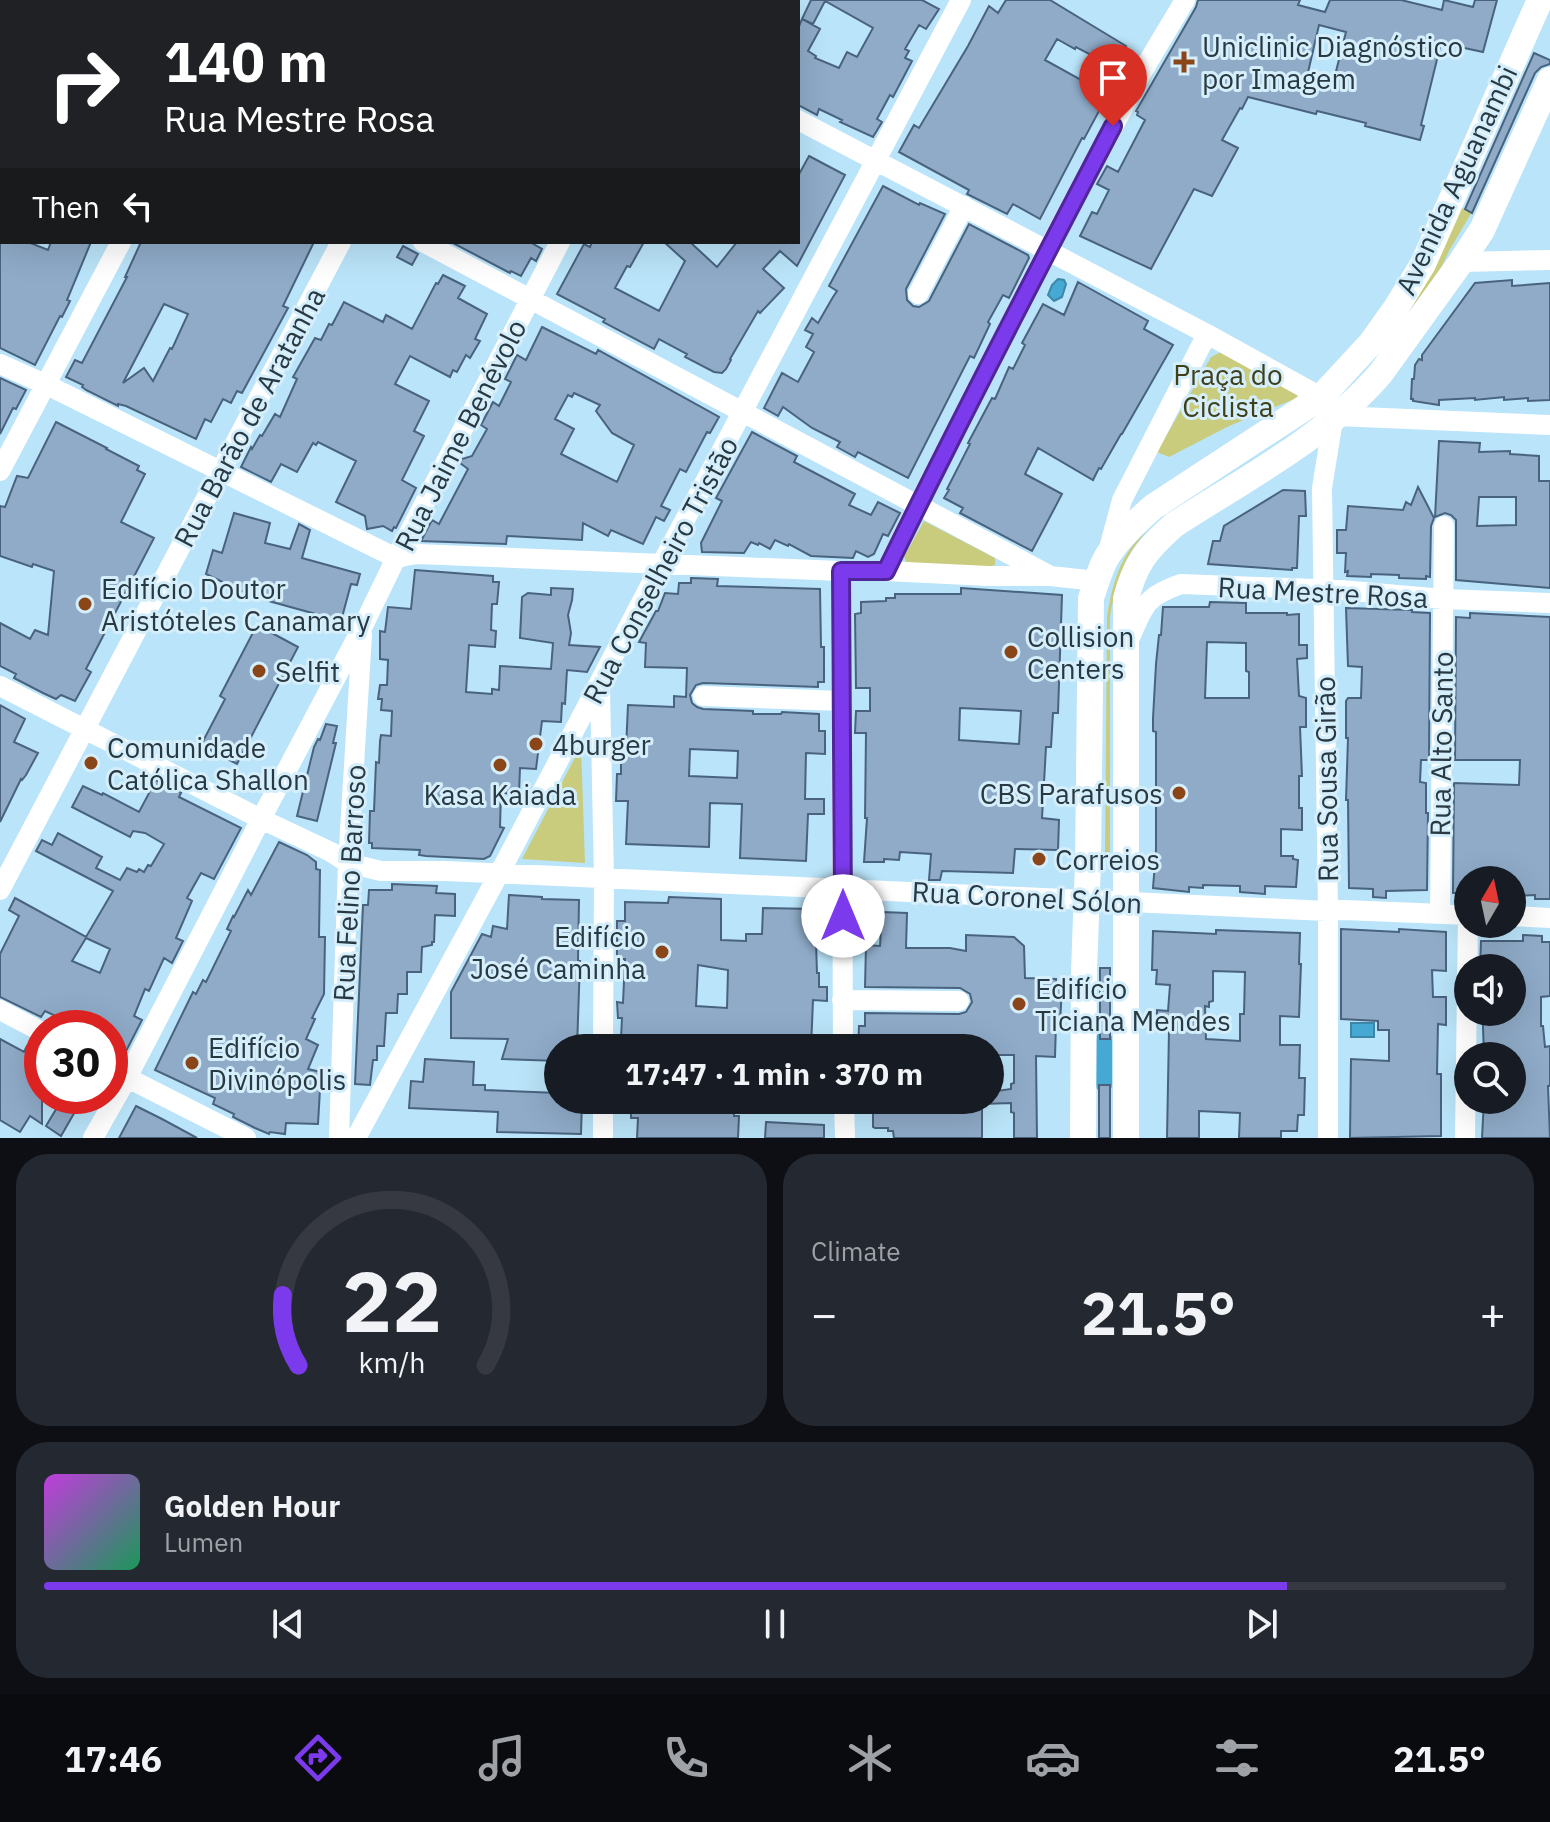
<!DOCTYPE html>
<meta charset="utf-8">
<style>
body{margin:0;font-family:"IBM Plex Sans",sans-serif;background:#242831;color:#f1f3f6;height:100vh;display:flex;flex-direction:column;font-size:30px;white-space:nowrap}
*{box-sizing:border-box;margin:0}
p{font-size:26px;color:#9ea1a6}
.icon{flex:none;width:44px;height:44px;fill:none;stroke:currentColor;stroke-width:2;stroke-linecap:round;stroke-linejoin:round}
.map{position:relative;height:1138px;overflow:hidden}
.details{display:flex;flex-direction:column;gap:16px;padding:16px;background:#0d0f14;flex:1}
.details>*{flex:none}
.guide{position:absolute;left:0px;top:0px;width:800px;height:244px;box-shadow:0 8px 32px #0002;background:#202124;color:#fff;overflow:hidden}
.needle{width:52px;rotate:9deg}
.controls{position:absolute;left:1454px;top:866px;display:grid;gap:16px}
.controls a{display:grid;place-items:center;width:72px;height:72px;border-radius:50%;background:#171b24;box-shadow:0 8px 32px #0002;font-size:40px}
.speed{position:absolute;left:24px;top:1010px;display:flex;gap:16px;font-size:40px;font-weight:700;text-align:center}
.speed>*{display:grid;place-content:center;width:104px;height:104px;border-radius:50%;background:#171b24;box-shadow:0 8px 32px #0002;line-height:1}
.speed .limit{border:12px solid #d22;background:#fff;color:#111}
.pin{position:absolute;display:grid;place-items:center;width:68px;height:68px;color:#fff;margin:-82px -34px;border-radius:50% 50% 50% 0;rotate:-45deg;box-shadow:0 0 8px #0007}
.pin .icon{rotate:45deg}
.me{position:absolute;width:88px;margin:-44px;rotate:0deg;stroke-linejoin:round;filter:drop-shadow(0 0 6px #0008)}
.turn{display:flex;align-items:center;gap:28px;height:168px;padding:0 32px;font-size:36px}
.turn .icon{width:104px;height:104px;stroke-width:2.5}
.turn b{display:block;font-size:56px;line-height:68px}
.then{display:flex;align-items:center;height:76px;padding:0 32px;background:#0003;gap:16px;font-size:30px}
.big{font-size:60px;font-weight:800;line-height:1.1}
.details .widget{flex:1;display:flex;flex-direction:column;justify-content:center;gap:12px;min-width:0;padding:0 28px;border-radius:32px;background:#242831}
.details .dial{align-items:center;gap:0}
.dial svg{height:208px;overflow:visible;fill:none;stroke:#363941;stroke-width:7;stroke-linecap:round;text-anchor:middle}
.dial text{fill:#f1f3f6;stroke:none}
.song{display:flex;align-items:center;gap:24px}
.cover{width:96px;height:96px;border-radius:12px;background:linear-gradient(135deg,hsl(290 70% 55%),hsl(150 70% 35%))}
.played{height:8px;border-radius:4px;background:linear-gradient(90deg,#7c3aed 85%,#363941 85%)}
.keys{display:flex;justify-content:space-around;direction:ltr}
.heat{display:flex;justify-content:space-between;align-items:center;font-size:44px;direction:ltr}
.details .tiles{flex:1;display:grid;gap:16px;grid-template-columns:1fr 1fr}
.widget:last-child{grid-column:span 2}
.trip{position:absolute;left:544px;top:1034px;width:460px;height:80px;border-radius:40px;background:#171b24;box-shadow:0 8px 32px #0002;font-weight:800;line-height:80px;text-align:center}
.tab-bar{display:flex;height:128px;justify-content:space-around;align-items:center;background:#090b0e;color:#9ea1a6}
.tab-bar .icon{width:56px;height:56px}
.tab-bar .on{color:#7c3aed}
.tab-bar b{font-size:36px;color:#f1f3f6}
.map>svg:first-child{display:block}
</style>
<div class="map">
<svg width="1550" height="1138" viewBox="0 0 1550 1138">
<rect width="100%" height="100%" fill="#bae4f9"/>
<path fill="#c9cc7d" d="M1459,207L1472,212L1449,251L1439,272L1410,311L1439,258Z
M1221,352L1298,394L1297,398L1229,426L1169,457L1157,452L1211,357Z
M924,521L995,558V565L988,567L907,563L904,557Z
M1146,532C1124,556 1115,585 1110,617V857H1105L1107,617C1112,586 1120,553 1146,532Z
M581,746L585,863L522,859Z"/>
<path fill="#45a9d4" stroke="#3c87a8" stroke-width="2" d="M1058,279L1064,280L1066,284L1062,297L1054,301L1048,295L1052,285Z
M1351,1023H1374V1037H1351Z"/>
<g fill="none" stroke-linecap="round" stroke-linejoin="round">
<path stroke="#45a9d4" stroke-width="16" d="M1104,1085V1039"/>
</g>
<path fill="#8fabc8" stroke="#49637e" stroke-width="2" fill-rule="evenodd" d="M811,0H922L939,9L926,29L919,25L905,49L909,51L905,58L912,61L893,97L890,95L877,119L882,122L873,137L840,122L842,120L819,109L817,115L798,105V29L802,19L820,29L808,51L816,56L815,58L839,68L847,52L857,57L873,28L825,1L813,24L802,19Z
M1006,0H1050L1126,46L1114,67L1076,47L1075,49L1057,39L1045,60L1085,82L1083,85L1106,98L1084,139L1082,138L1040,219L1013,204L1007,214L967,194L969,190L899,152L914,125L919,128L968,46L989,6L998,13Z
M1198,0H1300L1298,5L1325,12L1330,0H1401L1442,10L1444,0L1473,7L1475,0H1497L1483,52L1441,43L1421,125L1424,126L1420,140L1365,126L1366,123L1317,111L1316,114L1248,97L1242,109L1240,108L1222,140L1238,148L1212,196L1194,189L1151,269L1080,236L1092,212L1097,214L1109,190L1097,184L1107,166L1118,172L1145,120L1137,115L1138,112L1136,111L1196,7ZM1319,25L1346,32L1332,87L1306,81Z
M1534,53L1550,60V64L1541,67L1535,73L1472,213L1465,209Z
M809,156L845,175L797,266L780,251L763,269L784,288L760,313L758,311L730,359L731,360L726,369L722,373L714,372L685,357L687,354L659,339L654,349L603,322L605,319L557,294L584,244L590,247L592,242H644L630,267L627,266L615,288L659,311L685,261L664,242H690L717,267L737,242H798V176Z
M883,186L919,205L920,203L945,214L906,289L907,300L913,306L919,307L929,301L969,224L1028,255L1029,258L1009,298L1003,295L988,322L990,324L974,358L970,356L908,478L858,452L855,457L837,447L840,442L812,428L783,407L778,416L764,408L782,373L798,382L814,352L806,347L813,334L805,330L812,318L818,323L833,297L837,291L829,286Z
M0,242H28L48,250L51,242H91L67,300L70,301L62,317L60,316L35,365L0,348Z
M141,242H314L283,306L288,308L242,393L237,391L231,403L223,399L211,422L205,419L196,439L126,406L118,404V406L86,390L82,387L83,385L66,377L75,360L82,363L127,277H125ZM164,304L188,314L172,349L170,348L153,381L144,368L123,383Z
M451,242H530L542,249L536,261L531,258L521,276L511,271L510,273Z
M403,246L418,254L412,265L397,257Z
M443,275L465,286L458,298L487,314L475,339L480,341L470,358L466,355L457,372L453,370L450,377L410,356L395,384L429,401L414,431L424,436L402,480L416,488L396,528L394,527L392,531L383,526L367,529L365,516L336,502L356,461L318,442L316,445L313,443L297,472L281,464L271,482L241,467L251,447L252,449L260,435L262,436L275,414L280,417L297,379L293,377L315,338L321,340L329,324L332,325L344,302L383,322L386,315L412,329L436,283L438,284Z
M1512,280V286L1550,283V400L1528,401V398L1504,400V397L1475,400V398L1439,400V405L1413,401V399H1411L1412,379H1414L1415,365L1419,359L1422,360V355L1475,283Z
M1078,282L1148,321L1144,329L1173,345L1122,434H1121L1101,469L1099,468L1093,480L1038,448L1025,474L1062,494L1032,551L960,513L963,508L944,498L949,490L947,489L970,444L968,443L992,398L995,399L1009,367L1013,369L1025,345L1022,343L1043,304L1064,315Z
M542,327L596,354L598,350L719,417L710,433L707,432L686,472L680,469L661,506L670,510L664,521L656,517L643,544L611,530L608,536L583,523L582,540L507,536L506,544L421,541L432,520L439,524L468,469L460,463L462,459L472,456L487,429L481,425L493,402L499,406L511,382L505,379L517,355L526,360ZM574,393L600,405L596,411L612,433L634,445L617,482L561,454L574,429L555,419L568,395L572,397Z
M0,378L26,390L16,409L13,408L0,434Z
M56,422L107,448L106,449L139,466L137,470L145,474L121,522L154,538L86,669L91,672L75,701L61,695L56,699L43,693L14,678L16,674L0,666V623L30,639L35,630L48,635L54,571L33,564L32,567L0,556V506L5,507L17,476L28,478Z
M752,432L797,456L794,462L855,494L849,505L871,515L878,502L900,513L888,536L883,534L874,554L868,557L856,551L853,558L811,556L789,544L788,546L775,540L770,549L759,543L758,545L751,542L744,553L702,552L701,543L722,501L716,498Z
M1439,441L1480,443L1479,452L1510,451V454L1539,456V481H1550V588L1456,580V520L1451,515L1445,513L1435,517ZM1479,497H1516V525L1477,526Z
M1418,487L1434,518L1431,526L1430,577L1426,576V579L1399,578V575L1371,574V577L1347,576L1348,571L1345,572L1346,553H1337V530H1346L1348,506L1403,510L1406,502L1411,505Z
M1283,490L1305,491L1306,516H1299L1297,568H1292V570L1208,564L1213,541H1220L1224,526Z
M234,513L270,523L265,543L290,549L299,524L310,530L302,558L360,574L357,585L351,584L341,621L265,600L266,597L241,591L206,574L213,550L222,553Z
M415,570L493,576V582H499L497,604H492L491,630L496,631L495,647L469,645L466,692L492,694V689L499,690L500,666L551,669L553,643L520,638L522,597L528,593L551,595V588L573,589L572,600L568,615L571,633L569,645L600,647L587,672L567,670L565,704L562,703L561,722L542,721L536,769L520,768L519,794L501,793L500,827L504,828L490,856L484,859L426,856L419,855L420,850L372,848V843H369L370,811H374L376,762L379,763L380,741L381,735L391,736L392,711L381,710L382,699H378L380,685H387L388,660L380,659V631L385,632L388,607L411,609Z
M691,578L718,579L717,586L820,589L821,647H824V682H818V687L703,683L696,685L690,695L692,703L697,707L703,709L753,711V714H781L782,712L819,714V731H825V754L806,753L805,799H824V814H808L806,861L740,858L742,804L710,803L709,847L626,844L628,801H616L617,774H621V749H626L628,705L674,707V696L686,697L687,668L645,667L646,643L639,642L656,611H658L665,593L678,594L679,583H691ZM690,749L738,751L737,778L689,776Z
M961,588L1062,595L1058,713H1053L1051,747H1046L1042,818L1059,820L1058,850L1015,849L1013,873L942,871L940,880H929L931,854L900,852L899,860L884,859V862H864L867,818H865L866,733H855L856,711H870V688H856L855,614L861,613V602L886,601V598H895V594H961ZM960,708L1021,711L1019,744L959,740Z
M1210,602L1246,603V613H1287V615L1299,614V645H1307V658L1297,659L1299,696L1306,698V727H1300L1302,776H1299V808H1302V830L1281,829V856H1293V859L1298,860L1296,887L1265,886V894L1240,892V886L1203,885V888L1189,887V892L1153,888L1156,850V732L1153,731V718L1156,664L1159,635H1161L1163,607H1209ZM1207,642L1246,643V671L1249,672V698H1205Z
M1346,608L1412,610V612L1430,613L1429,760H1421L1420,782L1426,783V813H1428L1427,890L1386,891V898L1373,897V889L1349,888L1348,800H1346L1348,738H1346V701L1348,698H1361L1362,667L1348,666Z
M1470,613L1550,617V899H1535V895L1512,896V880H1468V893H1453L1454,783L1519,785L1520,760H1455L1456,617L1470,618Z
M257,625L298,647L237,764L201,745L225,699L220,696Z
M0,705L25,719L14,742L38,753L26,775L22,780L21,779L0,822Z
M326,724L337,726L333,743H336L317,821L297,816L314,747L318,739L320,740Z
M156,780L181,793L179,797L241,828L214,879L201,873L187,898L192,901L176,938L183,941L172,963L164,958L149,991L145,989L134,1016L142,1020L123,1057L120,1059L110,1054V1028H81L45,1011L41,1017L0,997V954L19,916L9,910L15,898L86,937L113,891L36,851L42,840L52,845L58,833L102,857L96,868L120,880L127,868L137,872L139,869L144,872L148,865L151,866L164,844L145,833L133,831L130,837L72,807L83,786L102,795L103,793L139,812ZM86,938L110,949L100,973L72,961Z
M279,842L307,855L316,862V869L320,870L319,937H325L324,994L312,1018L315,1019L306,1039L318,1045L308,1069L321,1072L318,1124L286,1123L285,1134L270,1132L269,1134L255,1128L233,1117L234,1114L213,1104L215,1098L155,1070L193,992L196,994L203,980L206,982L231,931L227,929L233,916L234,917L248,890L251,895Z
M392,884L437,886L436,893L455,894V916L435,915L434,942H432V945L422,947L421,972H407V994H398L397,1013H386L384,1046H377V1060H373L370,1085L355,1084L363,905H368L369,890H392Z
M509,895L542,897V899L579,900L578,961H580L577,1048H558V1061L502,1059L508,1039L451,1038V992L482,934L491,937L493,926L507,929Z
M669,897L721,899V940L746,941V934H762L763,908L815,909L817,973H819V987H827V1001L813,1000L811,1048H708V1042L672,1041L671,1048H628V1038H621L622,1018H618L617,1002L623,1003L625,959H617V921H625V902L668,903ZM698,965L728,970L727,1008L696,1006Z
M882,912L907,913L906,948H950L966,951V935L1014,937L1024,946L1025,978L1056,979V987H1062L1060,1024H1056L1055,1057L1036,1056L1037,1138H1014V1113L1011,1112V1103L982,1104V1138H894L893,1131H888V1128H875L873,1127V1105L875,1104V1100H990V1092L1011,1089V1084L1014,1083V1055H990V1048H858L859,1026H865V1013L959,1014L966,1012L972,1002L970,994L960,988L865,987L866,945L880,946Z
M1341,929L1399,932V929L1446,932V971L1432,970L1433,997H1446V1025L1438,1024L1437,1074H1441V1136L1350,1138L1351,1059L1389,1061V1030H1378V1021L1341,1019Z
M1216,930L1300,933L1299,964H1301L1299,1017L1280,1016V1045H1300L1299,1078H1305L1304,1115H1298L1297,1131H1281V1138H1239L1240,1113L1199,1111V1138H1167L1169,1030L1157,1029V1010L1168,1011L1170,985L1156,984L1157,970H1152L1153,931L1216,934ZM1213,971L1245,972L1244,1014H1240V1041L1206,1039L1205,1006L1209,1007V1002L1213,1001Z
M1523,935L1542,936V942H1550V996L1541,997V1026H1543L1545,1047L1550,1046V1086H1548L1550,1138H1482L1484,1100H1512V1056H1484L1483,1027L1484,1012H1512V968H1480L1481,941H1523Z
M1100,968H1110V1039H1100Z
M0,1039L24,1052L27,1046L39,1053L36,1059L42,1063V1124L30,1116L20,1132L0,1120Z
M425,1059L474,1062L473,1085H485V1090L558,1093V1100H582L581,1134L497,1132L498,1112L409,1108L411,1081L423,1082Z
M1099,1085H1110V1138H1099Z
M64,1096H84L61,1136L46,1126Z
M631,1100H720V1108L734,1110V1116H739L738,1138H637L638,1118H631Z
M136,1106L162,1119L197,1138H119Z
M766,1122L824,1125V1138H765Z"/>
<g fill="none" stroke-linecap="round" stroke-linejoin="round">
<path stroke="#fff" stroke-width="20" d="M565,0L569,2
M249,2L250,0
M465,2L466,0
M684,2L685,0
M0,64L2,65
M798,120L1207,334L1321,397
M423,242L1047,574
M1461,262L1550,260
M918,294L964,206
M0,364L47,385L396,558L417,554L841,571H886L988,576H1050L1097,581
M1337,416L1550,425
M0,471L121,242
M1108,552L1122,500L1207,334
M841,571L843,1048
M886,571L918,505L1053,240L1142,72L1185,0
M1129,640C1144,606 1144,597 1181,584L1341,590L1443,599L1550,603
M0,686L261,819L331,852L348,863L381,871H446L1328,911L1343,910L1468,915L1465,1138
M600,688L604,879L603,1048
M703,696L842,701
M0,890L341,242
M1440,914L1444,526
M1512,916L1550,918
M842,1000L959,1001
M0,1010L42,1032
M110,1069L246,1138
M844,1100L845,1138
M93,1138L127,1078L261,819L362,628L396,558L560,242
M339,1138L348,863L362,635
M356,1138L508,857L662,563L961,0
M603,1138V1100
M1328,1138V911L1322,488L1333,420"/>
<path stroke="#fff" stroke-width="26" d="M1083,1138L1084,971L1088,863L1091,598C1096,584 1100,567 1108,555C1120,537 1137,521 1153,507L1321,397L1371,343L1396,308L1423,264L1540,0
M1126,1138V599C1135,563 1147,549 1174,525C1246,478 1325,438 1381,373L1461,262L1482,230L1550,80"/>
</g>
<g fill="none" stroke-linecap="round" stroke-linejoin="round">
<g stroke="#51269a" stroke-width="20">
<path id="route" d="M843,916L841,571H886C959,421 1036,273 1113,126"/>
</g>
<use href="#route" stroke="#7c3aed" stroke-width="14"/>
</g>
<g fill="#8a4619" stroke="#d5eefb" stroke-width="3">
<path d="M1180 50h8v8h8v8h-8v8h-8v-8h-8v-8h8z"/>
<circle cx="85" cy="604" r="8"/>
<circle cx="1011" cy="652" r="8"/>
<circle cx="259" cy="671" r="8"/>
<circle cx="536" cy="744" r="8"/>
<circle cx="91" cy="763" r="8"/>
<circle cx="500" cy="765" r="8"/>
<circle cx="1179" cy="793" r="8"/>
<circle cx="1039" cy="859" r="8"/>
<circle cx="662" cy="952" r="8"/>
<circle cx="1019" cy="1004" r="8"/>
<circle cx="192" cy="1063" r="8"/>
</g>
<g text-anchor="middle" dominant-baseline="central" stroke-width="6" stroke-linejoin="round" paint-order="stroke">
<g font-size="28" fill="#283942" stroke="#d5eefb" text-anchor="start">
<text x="1202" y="46">Uniclinic Diagnóstico<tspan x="1202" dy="32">por Imagem</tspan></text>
<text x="101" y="588">Edifício Doutor<tspan x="101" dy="32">Aristóteles Canamary</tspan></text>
<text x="1027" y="636">Collision<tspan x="1027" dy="32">Centers</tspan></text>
<text x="275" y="671">Selfit</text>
<text x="552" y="744">4burger</text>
<text x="107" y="747">Comunidade<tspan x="107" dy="32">Católica Shallon</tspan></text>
<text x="1163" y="793" text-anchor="end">CBS Parafusos</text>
<text x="500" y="794" text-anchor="middle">Kasa Kaiada</text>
<text x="1055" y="859">Correios</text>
<text x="646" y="936" text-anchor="end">Edifício<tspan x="646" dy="32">José Caminha</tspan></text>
<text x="1035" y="988">Edifício<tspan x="1035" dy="32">Ticiana Mendes</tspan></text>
<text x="208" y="1047">Edifício<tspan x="208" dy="32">Divinópolis</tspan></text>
</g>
<g font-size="28" fill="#283942" stroke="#d5eefb">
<text transform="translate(1456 180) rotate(-65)">Avenida Aguanambi</text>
<text transform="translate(249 417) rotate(-62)">Rua Barão de Aratanha</text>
<text transform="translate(460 435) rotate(-63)">Rua Jaime Benévolo</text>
<text transform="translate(660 570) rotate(-62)">Rua Conselheiro Tristão</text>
<text transform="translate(1323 592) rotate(3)">Rua Mestre Rosa</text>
<text transform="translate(1441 744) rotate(-89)">Rua Alto Santo</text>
<text transform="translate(1326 779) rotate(-91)">Rua Sousa Girão</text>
<text transform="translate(349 883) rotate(-87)">Rua Felino Barroso</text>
<text transform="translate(1027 897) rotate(3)">Rua Coronel Sólon</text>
</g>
<g font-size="28" fill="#3f401b" stroke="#d5eefb">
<text x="1228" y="374">Praça do<tspan x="1228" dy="32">Ciclista</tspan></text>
</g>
</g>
</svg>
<div class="controls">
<a><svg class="needle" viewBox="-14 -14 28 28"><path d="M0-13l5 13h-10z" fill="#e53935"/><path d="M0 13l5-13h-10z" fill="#9ea1a6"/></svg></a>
<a><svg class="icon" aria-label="sound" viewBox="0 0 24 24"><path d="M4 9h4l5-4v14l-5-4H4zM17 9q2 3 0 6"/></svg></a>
<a><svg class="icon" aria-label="search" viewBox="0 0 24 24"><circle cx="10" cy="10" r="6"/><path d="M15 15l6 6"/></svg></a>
</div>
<div class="speed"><div class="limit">30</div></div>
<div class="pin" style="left:1113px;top:126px;background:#d93025"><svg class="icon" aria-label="arrive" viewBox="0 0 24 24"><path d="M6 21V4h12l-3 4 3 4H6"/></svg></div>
<svg class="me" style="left:843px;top:916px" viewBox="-20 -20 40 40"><circle r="19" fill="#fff"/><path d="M0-13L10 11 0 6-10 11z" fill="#7c3aed"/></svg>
<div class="trip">17:47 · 1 min · 370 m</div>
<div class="guide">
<div class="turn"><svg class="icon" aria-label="right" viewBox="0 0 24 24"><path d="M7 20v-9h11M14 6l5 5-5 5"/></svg><div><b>140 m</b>Rua Mestre Rosa</div></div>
<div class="then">Then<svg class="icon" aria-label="left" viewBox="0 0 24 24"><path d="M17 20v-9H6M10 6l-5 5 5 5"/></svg></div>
</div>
</div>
<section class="details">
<div class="tiles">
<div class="widget dial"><svg viewBox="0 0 100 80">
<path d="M14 69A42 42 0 1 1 86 69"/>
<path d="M14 69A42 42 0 0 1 8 42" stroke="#7c3aed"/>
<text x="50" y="56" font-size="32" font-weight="700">22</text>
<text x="50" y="72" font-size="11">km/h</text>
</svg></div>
<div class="widget"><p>Climate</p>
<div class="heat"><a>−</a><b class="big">21.5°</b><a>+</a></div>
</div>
<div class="widget">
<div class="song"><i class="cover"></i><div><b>Golden Hour</b><p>Lumen</p></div></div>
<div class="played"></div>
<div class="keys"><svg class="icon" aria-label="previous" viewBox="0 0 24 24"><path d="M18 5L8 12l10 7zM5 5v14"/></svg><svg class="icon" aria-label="pause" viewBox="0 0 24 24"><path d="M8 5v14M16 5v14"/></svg><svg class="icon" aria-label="next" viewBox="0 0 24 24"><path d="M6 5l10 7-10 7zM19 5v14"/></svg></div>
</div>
</div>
</section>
<nav class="tab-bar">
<b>17:46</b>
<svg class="icon on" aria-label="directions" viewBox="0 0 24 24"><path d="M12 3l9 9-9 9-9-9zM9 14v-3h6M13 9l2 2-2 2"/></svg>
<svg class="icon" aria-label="music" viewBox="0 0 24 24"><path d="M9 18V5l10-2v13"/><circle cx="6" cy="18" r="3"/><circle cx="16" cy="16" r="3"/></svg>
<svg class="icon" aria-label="phone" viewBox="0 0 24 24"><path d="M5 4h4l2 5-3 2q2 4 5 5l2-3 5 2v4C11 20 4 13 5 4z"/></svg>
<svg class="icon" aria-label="climate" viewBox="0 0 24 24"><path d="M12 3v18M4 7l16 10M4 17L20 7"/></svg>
<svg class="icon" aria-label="car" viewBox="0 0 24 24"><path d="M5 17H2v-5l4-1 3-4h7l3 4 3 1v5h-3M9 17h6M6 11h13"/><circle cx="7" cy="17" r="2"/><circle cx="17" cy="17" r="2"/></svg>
<svg class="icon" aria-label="filters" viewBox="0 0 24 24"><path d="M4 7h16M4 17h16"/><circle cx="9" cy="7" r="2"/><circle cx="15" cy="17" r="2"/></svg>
<b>21.5°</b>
</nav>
